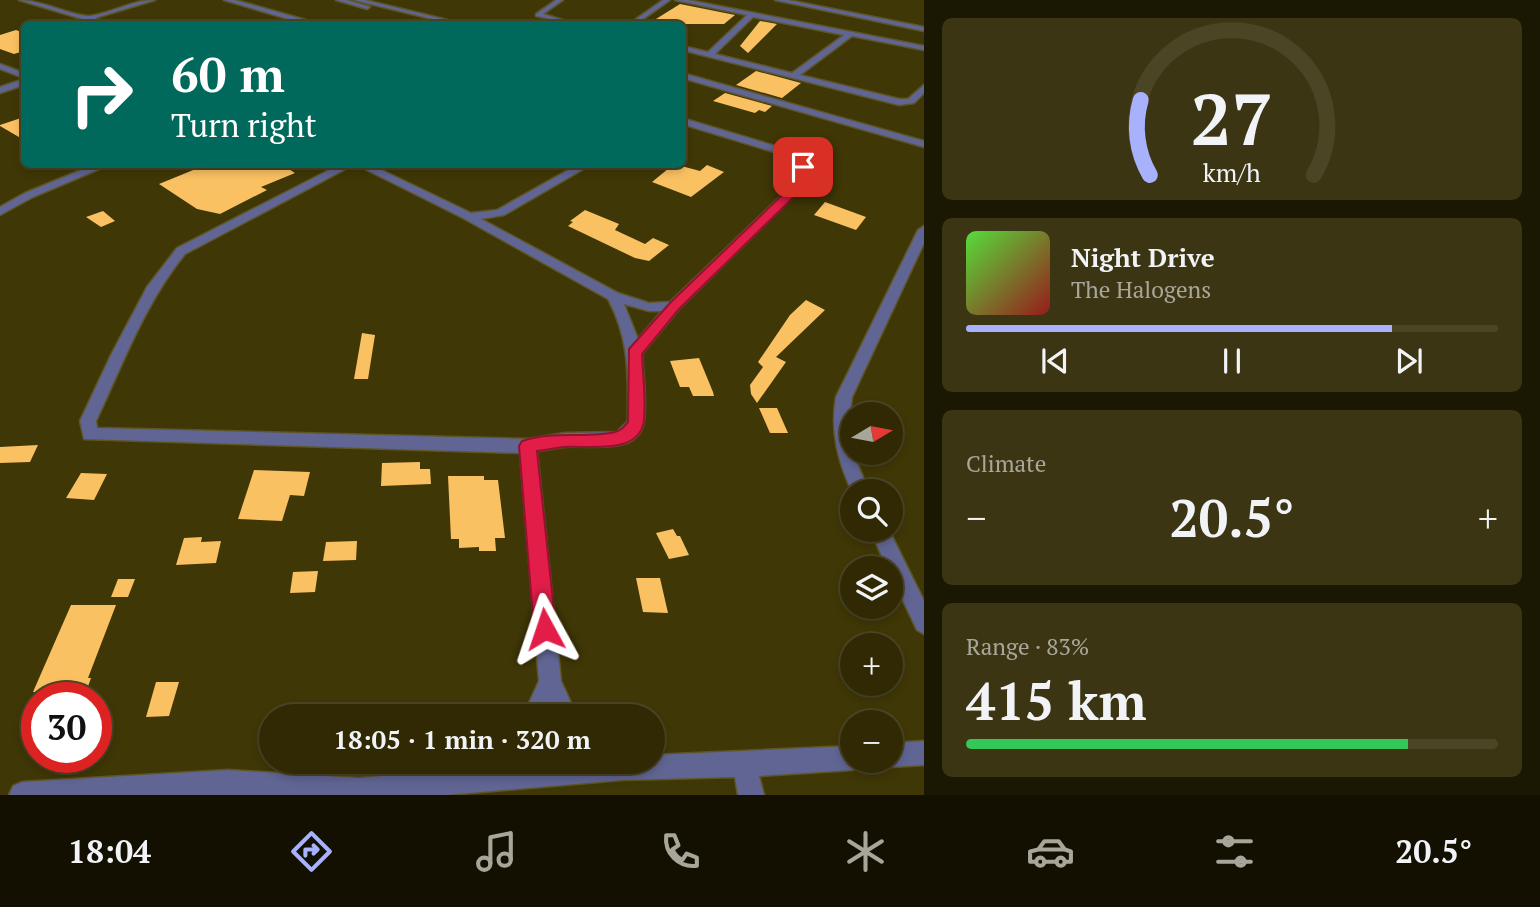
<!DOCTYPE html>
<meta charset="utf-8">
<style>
body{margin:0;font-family:"PT Serif",serif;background:#3c3513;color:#f1f3f6;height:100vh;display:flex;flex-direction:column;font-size:26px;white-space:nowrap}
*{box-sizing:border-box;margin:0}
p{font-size:23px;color:#a8a69a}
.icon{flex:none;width:38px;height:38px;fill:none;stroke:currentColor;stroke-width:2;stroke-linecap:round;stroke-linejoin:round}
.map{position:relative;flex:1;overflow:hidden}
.drawer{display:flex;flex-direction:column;gap:18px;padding:18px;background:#1a1702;width:616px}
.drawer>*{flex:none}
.guide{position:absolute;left:21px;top:21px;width:665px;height:147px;border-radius:10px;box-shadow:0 4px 10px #0003,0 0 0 2px #4b4526;background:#00695c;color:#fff;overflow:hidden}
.needle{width:46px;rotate:80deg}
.fabs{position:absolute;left:840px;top:402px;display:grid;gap:14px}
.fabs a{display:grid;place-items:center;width:63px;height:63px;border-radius:50%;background:#302904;box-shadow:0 4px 10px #0003,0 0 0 2px #4b4526;font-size:35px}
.speed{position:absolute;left:21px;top:682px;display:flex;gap:14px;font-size:35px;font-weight:700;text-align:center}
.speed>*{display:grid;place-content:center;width:91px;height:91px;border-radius:50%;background:#302904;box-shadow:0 4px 10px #0003,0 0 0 2px #4b4526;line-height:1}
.speed .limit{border:10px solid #d22;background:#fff;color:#111}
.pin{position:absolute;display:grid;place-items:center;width:60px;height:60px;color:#fff;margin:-30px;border-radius:14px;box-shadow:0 4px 10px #0006}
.me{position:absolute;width:77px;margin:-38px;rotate:355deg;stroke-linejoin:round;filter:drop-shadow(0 0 5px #0008)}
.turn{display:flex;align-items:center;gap:24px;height:147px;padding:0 35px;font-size:32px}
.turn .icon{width:91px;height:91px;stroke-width:2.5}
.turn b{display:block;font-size:49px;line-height:60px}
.big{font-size:52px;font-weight:600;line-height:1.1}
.drawer .tile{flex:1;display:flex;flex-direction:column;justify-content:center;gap:10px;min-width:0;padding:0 24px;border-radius:10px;background:#3c3513}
.drawer .dial{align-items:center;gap:0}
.dial svg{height:182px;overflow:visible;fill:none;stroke:#4b4526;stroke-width:7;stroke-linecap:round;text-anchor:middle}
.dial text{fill:#f1f3f6;stroke:none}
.song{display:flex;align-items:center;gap:21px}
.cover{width:84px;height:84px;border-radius:10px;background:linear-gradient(135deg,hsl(110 70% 55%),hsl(0 70% 35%))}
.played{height:7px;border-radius:4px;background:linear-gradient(90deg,#a7b1fc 80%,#4b4526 80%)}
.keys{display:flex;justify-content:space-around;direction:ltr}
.heat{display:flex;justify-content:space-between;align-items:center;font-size:38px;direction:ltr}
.charge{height:10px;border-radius:5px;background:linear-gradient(90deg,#34c759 83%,#4b4526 0)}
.trip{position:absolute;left:259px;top:704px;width:406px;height:70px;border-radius:35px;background:#302904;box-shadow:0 4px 10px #0003,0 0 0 2px #4b4526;font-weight:600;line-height:70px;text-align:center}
.dock{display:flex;height:112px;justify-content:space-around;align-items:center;background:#131002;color:#a8a69a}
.dock .icon{width:49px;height:49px}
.dock .selected{color:#a7b1fc}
.dock b{font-size:32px;color:#f1f3f6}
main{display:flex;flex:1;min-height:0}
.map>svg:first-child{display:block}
</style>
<main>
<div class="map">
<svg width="924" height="795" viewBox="0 0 924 795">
<rect width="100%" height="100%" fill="#403706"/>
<path fill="#fac163" d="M680,4L735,15L724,24H648Z
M760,21L777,24L748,53L740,46Z
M16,30L24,33V51L14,54L0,49V35Z
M756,71L801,83L782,98L736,85Z
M725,93L772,106L765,112L759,110L755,113L713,101Z
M24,117V140L0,126V125Z
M215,164H224L232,170L244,164H281L295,173L261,187L267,190L220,214L197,209L159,184L203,166L207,168Z
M674,164L700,171L707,165L724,172L691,197L652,182Z
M825,202L866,217L856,230L814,215Z
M585,210L619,224L615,230L645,244L653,238L669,245L649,261L635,258L568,226L573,222L570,221Z
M103,211L115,221L101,227L86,217Z
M806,300L825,310L776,357L786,362L757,403L751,394L750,385L763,367L758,362L790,315Z
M362,333L375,335L368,379H354Z
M699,358L713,392L714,396H693L689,387H680L670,361Z
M759,408H777L788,433H770Z
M38,445L30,462L0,463V447Z
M420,462V469H430L431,484L381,486L382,463Z
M254,470L310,472L304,496L290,495L282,521L238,519Z
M81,473L107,474L94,500L66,498Z
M448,476H484V480H498L505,538H495L496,551H479V547L459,548V539H451Z
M673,529L677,536H680L689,555L669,559L656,533Z
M202,537L201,542L221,541L216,563L176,565L184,538Z
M357,541L356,560L323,561L326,542Z
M318,571L315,592L290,593L293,572Z
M636,578H660L668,613L643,612Z
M118,579H135L128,597H111Z
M71,605H116L88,678H91L84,698H37L40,692H33Z
M156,682H179L169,716L146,717Z"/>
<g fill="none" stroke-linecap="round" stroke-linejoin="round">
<g stroke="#5d5525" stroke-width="3">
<path id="street" d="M19,0C42,0 74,17 90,16C112,13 132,0 155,0L95,18L108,24H99Z
M224,0H235L313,22L305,24Z
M336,0H347L370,7L367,9Z
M354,0H365L464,24H453Z
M556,0H563L543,14L576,24L536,16V14Z
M663,0H670L636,24H629Z
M675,0H688L924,46V50L852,36L800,75L899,99H908L924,85V93L914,103L899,105L682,50V46L708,52L747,15ZM753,17L844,35L792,73L715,54Z
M775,0H788L924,27V31Z
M0,64L24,73V78L0,69Z
M682,73L924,141V147L682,78Z
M24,79V85L0,93V87Z
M682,118L792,151L807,165L813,177L679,309L642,354C643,375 647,399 644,420C640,457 589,444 564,447C555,448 546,450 537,451L561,681L577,716H554L550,707L546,716H523L539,681L520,453L84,439L80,421L111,355L147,287L177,248L341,164H355L185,254C145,303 123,364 96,421L97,428L528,439L565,433L617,432L628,421C628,376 630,340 608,299L463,218L355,164H369L471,213L497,210L579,164H592L504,215L481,219L618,293L649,303L670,302L802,176L799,168L784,155L682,124ZM624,304L649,311H662L638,339Z
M96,164H111L33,197L0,215V207L25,193Z
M924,226V243L852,397C846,436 853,458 870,492H852C838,461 830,432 836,397L918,230Z
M870,530H889L924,601V634L917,630L891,575V569H888Z
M924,741V765L891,767L882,764V761H891V743Z
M852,746V761H863L861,767L852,770L759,776L764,795H738L735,777L622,780L447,795H9L13,786L22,782L228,770L359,778L470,768L478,761H509L507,765L556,761H653V755Z"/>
</g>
<use href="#street" fill="#606593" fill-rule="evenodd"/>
</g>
<path fill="#e11d48" stroke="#92132f" stroke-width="2" d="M803,164L807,165L813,177L812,179L679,309L642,354C643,375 646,399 644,420C640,456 588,445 564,447C555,448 546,450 537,451L556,629L553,637L545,640L538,637L534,629L519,446L522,441C553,430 588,439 615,432C622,430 624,427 628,422L629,349L670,303L802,176L798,167Z"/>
</svg>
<div class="fabs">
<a><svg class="needle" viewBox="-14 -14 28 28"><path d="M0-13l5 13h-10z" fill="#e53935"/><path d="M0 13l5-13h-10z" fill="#a8a69a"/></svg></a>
<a><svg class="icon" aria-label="search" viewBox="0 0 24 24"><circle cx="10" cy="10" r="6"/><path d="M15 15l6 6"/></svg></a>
<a><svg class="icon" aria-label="layers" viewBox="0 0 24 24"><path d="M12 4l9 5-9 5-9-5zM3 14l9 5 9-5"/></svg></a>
<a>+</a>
<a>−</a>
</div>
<div class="speed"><div class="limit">30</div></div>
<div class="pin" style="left:803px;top:167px;background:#d93025"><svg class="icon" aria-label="arrive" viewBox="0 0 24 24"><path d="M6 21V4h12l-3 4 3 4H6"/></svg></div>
<svg class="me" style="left:545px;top:629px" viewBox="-20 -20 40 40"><path d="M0-17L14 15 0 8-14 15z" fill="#e11d48" stroke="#fff" stroke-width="4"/></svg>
<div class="trip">18:05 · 1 min · 320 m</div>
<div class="guide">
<div class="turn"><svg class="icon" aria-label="right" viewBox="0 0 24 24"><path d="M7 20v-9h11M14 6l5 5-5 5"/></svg><div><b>60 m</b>Turn right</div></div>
</div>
</div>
<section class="drawer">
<div class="tile dial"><svg viewBox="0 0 100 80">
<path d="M14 69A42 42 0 1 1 86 69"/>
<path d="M14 69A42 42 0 0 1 10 36" stroke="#a7b1fc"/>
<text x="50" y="56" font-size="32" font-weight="700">27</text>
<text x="50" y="72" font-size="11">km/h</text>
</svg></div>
<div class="tile">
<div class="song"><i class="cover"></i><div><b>Night Drive</b><p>The Halogens</p></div></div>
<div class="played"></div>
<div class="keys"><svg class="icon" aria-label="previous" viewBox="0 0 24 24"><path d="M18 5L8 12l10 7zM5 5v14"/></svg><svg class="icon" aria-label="pause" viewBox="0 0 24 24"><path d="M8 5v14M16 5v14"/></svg><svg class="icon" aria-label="next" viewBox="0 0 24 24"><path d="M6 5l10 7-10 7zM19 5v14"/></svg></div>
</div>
<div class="tile"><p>Climate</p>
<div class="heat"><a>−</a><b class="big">20.5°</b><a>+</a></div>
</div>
<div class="tile"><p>Range · 83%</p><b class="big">415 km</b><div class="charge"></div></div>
</section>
</main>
<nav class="dock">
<b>18:04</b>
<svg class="icon selected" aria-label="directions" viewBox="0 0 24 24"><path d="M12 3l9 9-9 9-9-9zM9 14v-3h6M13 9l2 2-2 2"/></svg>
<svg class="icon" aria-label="music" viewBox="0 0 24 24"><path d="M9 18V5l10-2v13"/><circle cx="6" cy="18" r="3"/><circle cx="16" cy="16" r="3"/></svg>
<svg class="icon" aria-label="phone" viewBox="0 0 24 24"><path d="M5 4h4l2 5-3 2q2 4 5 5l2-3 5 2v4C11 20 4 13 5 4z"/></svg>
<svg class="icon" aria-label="climate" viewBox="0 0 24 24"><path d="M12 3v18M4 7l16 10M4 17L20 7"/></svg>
<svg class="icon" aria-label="car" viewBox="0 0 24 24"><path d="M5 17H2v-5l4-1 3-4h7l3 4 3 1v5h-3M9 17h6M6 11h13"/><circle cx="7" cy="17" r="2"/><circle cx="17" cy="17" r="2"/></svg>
<svg class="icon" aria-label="filters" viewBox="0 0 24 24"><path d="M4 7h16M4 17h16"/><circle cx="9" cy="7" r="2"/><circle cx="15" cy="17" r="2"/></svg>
<b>20.5°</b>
</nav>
